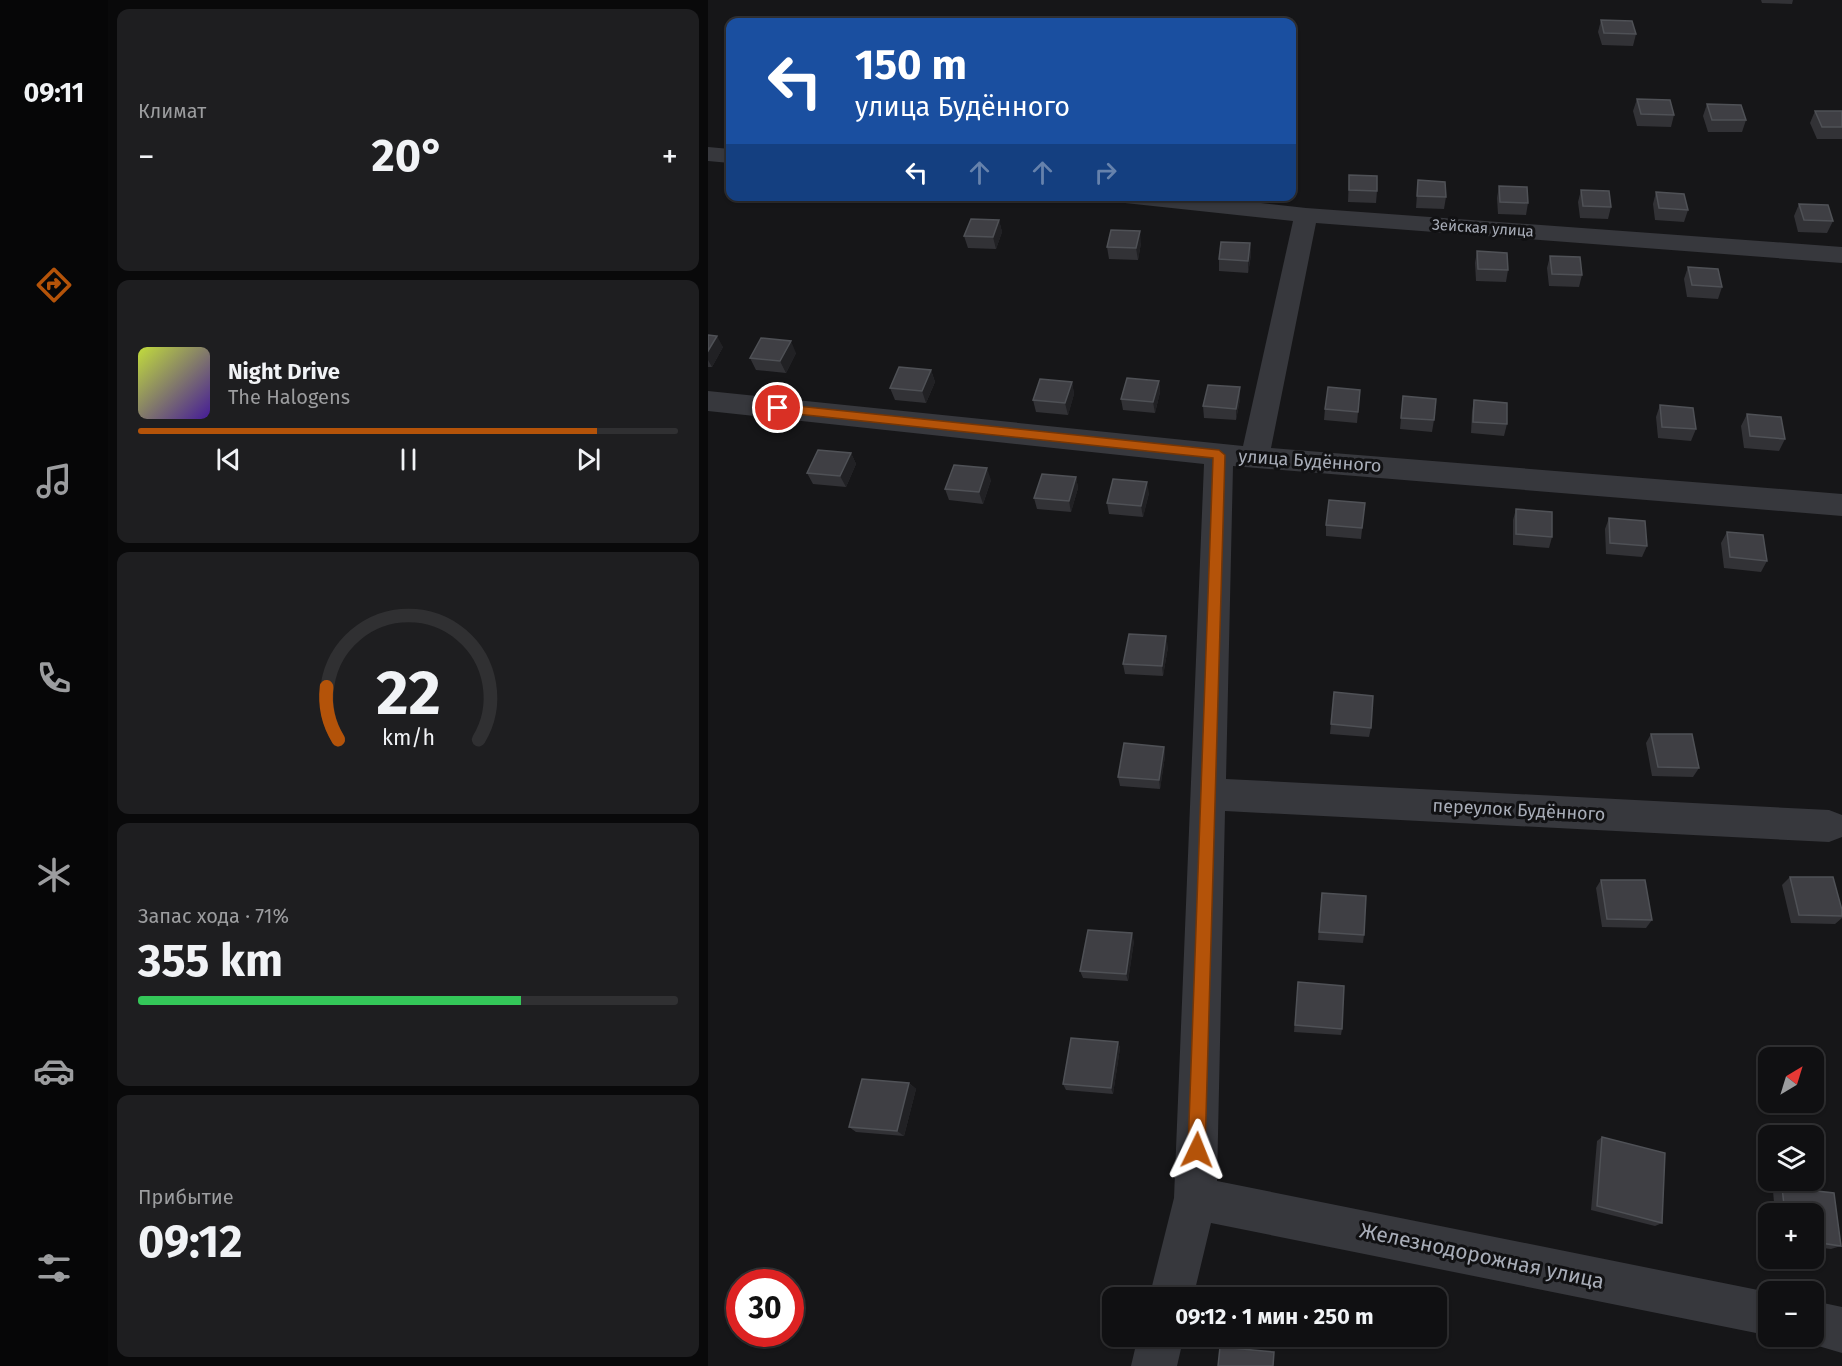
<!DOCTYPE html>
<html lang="ru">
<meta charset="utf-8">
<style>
body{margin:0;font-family:"Fira Sans",sans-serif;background:#1e1e20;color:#f1f3f6;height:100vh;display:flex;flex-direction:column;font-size:22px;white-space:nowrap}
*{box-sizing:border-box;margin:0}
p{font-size:20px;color:#9c9d9f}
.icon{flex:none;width:33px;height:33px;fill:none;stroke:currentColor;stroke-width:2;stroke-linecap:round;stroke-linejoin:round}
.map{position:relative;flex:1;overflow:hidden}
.drawer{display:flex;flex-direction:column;gap:9px;padding:9px;background:#09090a;width:600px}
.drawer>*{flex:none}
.hud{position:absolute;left:18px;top:18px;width:570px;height:183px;border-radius:12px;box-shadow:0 2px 4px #0004,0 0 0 2px #303032;background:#1a4fa0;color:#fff;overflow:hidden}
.needle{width:39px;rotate:38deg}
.buttons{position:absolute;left:1050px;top:1047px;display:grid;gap:12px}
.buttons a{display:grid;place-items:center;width:66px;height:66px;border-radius:12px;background:#101012;box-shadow:0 2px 4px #0004,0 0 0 2px #303032;font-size:30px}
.speed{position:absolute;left:18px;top:1269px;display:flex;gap:12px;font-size:30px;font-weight:700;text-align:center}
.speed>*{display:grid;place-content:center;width:78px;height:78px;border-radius:50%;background:#101012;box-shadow:0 2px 4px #0004,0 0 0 2px #303032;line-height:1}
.speed .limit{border:9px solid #d22;background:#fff;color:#111}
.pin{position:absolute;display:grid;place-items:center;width:51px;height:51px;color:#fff;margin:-26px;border:3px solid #fff;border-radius:50%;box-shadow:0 2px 6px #0007}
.me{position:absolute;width:66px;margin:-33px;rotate:2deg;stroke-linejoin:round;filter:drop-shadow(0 0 4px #0008)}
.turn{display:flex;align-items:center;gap:21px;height:126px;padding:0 30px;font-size:27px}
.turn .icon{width:78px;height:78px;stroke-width:2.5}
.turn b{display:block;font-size:42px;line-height:51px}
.lanes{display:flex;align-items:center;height:57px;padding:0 30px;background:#0003;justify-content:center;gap:30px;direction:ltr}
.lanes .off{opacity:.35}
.big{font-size:45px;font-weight:700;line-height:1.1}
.drawer .tile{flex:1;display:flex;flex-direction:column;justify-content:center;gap:9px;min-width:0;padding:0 21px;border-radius:12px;background:#1e1e20}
.drawer .dial{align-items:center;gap:0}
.dial svg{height:156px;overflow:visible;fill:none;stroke:#303032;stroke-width:7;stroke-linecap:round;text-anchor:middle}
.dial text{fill:#f1f3f6;stroke:none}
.song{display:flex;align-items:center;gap:18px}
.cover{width:72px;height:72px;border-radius:9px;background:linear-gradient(135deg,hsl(70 70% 55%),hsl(260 70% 35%))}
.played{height:6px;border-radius:3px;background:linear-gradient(90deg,#b45309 85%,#303032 85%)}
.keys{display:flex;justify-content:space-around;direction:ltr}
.heat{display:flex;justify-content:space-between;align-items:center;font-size:33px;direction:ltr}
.charge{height:9px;border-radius:4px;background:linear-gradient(90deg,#34c759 71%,#303032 0)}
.trip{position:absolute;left:394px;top:1287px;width:345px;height:60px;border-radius:12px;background:#101012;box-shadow:0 2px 4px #0004,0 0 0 2px #303032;font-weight:700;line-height:60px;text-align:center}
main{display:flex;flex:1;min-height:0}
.tab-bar{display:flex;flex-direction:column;width:108px;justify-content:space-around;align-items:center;background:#060607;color:#9c9d9f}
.tab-bar .icon{width:42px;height:42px}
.tab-bar .active{color:#b45309}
.tab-bar b{font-size:27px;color:#f1f3f6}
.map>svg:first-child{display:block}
</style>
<main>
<nav class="tab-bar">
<b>09:11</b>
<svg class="icon active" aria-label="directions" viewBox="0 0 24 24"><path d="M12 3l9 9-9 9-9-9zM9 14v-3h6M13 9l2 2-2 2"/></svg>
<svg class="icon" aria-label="music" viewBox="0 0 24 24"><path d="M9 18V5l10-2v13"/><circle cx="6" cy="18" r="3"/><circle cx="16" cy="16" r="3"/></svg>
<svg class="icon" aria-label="phone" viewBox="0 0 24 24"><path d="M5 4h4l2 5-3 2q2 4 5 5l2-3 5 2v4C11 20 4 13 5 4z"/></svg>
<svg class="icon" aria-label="climate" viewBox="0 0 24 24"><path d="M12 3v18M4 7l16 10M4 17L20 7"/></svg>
<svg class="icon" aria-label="car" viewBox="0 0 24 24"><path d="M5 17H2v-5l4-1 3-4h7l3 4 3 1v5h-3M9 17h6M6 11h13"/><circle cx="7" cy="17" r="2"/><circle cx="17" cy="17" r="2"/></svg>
<svg class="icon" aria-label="filters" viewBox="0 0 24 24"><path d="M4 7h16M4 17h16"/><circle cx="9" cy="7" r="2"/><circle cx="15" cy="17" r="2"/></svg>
</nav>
<section class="drawer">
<div class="tile"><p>Климат</p>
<div class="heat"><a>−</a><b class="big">20°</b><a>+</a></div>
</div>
<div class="tile">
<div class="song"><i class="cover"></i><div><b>Night Drive</b><p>The Halogens</p></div></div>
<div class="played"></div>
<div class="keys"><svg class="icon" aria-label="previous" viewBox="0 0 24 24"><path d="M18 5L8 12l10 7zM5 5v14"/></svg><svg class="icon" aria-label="pause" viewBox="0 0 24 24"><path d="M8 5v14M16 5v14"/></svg><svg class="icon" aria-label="next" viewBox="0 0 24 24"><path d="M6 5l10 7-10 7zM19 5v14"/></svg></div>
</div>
<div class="tile dial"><svg viewBox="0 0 100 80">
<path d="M14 69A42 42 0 1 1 86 69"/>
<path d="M14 69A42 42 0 0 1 8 42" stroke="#b45309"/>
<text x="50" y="56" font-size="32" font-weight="700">22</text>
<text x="50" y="72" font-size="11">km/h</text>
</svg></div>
<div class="tile"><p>Запас хода · 71%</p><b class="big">355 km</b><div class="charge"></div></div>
<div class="tile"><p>Прибытие</p><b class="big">09:12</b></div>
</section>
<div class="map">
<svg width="1134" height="1366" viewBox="0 0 1134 1366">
<rect width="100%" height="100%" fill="#161618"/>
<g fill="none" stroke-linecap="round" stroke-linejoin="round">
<path fill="#37383d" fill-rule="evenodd" d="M0,147L22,149V163L0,161Z
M406,196H491L598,208L1134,247V263L608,223L563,448L1134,494V516L525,466L518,779L1121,810L1134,815V837L1121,842L517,811L509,1181L1060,1292L1063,1336L503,1223L485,1298H441L466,1198L496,464L0,411V391L535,446L585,221L417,203L409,201Z
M1106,1301L1134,1307V1353L1090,1340L1089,1336H1106Z
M430,1336H476L469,1366H423Z"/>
</g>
<path fill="#323236" d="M1053,0H1085L1084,4L1054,3Z
M893,20L928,34L925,46L894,45L890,32Z
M929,99L966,115L963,127L929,126L925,111Z
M999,104L1038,120L1034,132H1000L995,116Z
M1107,111H1134V139H1109L1102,123Z
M641,175L669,191L668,203L640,202Z
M710,180L738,197L736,209L708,208Z
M791,186L820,203L818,215L790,214L789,198Z
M873,190L903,207L900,219L872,218L870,202Z
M948,192L980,210L976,222L947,220L945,204Z
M1091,204L1125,221L1119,233L1090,232L1086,216Z
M291,220L294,232L288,249L260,248L256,236Z
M433,243L430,260L401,259L399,247Z
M542,243L543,255L540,273L511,271V259Z
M769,251L800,270L798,282L768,281L767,263Z
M842,256L874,275L871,287L841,286L839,268Z
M980,267L1014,287L1010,299L979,297L976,279Z
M0,335L15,347L4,367H0Z
M88,353L78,373L48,370L42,358Z
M223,370L227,382L218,403L187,400L182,388Z
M451,381L452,392L447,413L415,410L413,399Z
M364,382L366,394L360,415L328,412L325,400Z
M532,387V399L528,420L496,418L495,406Z
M652,390L649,423L616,420L617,409Z
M695,396L726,420L724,432L692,429Z
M766,400L799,424L796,436L763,433L764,412Z
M952,405L988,429L983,441L950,438L948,417Z
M1039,414L1077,439L1071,451L1036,448L1033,426Z
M143,453L148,464L138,487L105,484L99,473Z
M368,477L370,488L363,512L329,509L326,498Z
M283,480L275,504L241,500L237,489Z
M441,493L435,517L401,514L399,503Z
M657,503L653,539L618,536V525Z
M808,509L844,537L841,548L805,545V520Z
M901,518L939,546L934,557L898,554L897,529Z
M1019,532L1059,561L1053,572L1016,568L1013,543Z
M460,647L455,676L417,674L415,664Z
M626,692L663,728L661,737L622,734Z
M943,734L991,768L985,777L944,776L938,743Z
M456,747L457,756L452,789L412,786L410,777Z
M1082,877L1134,910V918L1127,924L1083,923L1074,885Z
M893,880L944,920L938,928L894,927L888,888Z
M614,893L656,935L655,943L610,940Z
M426,941L420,981L375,978L372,971Z
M590,982L634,1029L633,1035L586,1032Z
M410,1042L412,1048L405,1094L358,1090L355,1084Z
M201,1083L208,1089L196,1136L148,1132L141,1127Z
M894,1137L954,1223L947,1226L883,1210L889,1141Z
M1074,1187L1126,1193L1133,1246L1123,1249L1106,1247V1214H1067L1065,1191Z"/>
<path fill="#212124" d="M291,220L294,232L288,249L285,237Z
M432,231L433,243L430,260L428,248Z
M542,243L543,255L540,273V261Z
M9,336L15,347L4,367L0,360V351Z
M83,341L88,353L78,373L72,361Z
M223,370L227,382L218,403L214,391Z
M451,381L452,392L447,413L445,402Z
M364,382L366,394L360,415L357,403Z
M532,387V399L528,420V409Z
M143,453L148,464L138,487L132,476Z
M279,468L283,480L275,504L271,492Z
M368,477L370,488L363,512L361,501Z
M439,482L441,493L435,517L433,506Z
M458,636L460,647L455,676L454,666Z
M456,747L457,756L452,789L451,780Z
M424,933L426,941L420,981L418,974Z
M410,1042L412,1048L405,1094L403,1088Z
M201,1083L208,1089L196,1136L189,1131Z"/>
<path fill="#3f3f44" stroke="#4f5156" stroke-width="1.5" d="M893,20L924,21L928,34L896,33Z
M929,99L962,100L966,115L933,114Z
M999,104L1033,105L1038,120H1004Z
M1107,111H1134V127H1114Z
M641,175L669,176V191L641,190Z
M710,180L737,182L738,197L709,196Z
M791,186L819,187L820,203L792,202Z
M873,190L901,191L903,207L875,206Z
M948,192L976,194L980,210L951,208Z
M1091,204L1120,205L1125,221L1096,220Z
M263,219L291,220L285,237L256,236Z
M403,230L432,231L428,248L399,247Z
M513,242L542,243L540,261L511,259Z
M769,251L799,253L800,270L770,269Z
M842,256L872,257L874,275L844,274Z
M980,267L1010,269L1014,287L984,285Z
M0,335L9,336L0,351Z
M53,338L83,341L72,361L42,358Z
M191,367L223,370L214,391L182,388Z
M419,378L451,381L445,402L413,399Z
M332,379L364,382L357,403L325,400Z
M500,385L532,387L528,409L495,406Z
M620,387L652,390L650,412L617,409Z
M695,396L728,399L726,420L693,418Z
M766,400L799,403V424L765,422Z
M952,405L985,408L988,429L954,427Z
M1039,414L1073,417L1077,439L1042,436Z
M110,450L143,453L132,476L99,473Z
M246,465L279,468L271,492L237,489Z
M334,474L368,477L361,501L326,498Z
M405,479L439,482L433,506L399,503Z
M621,500L657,503L654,528L618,525Z
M808,509L844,512V537L808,534Z
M901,518L937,521L939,546L902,543Z
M1019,532L1055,535L1059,561L1022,557Z
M421,634L458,636L454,666L415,664Z
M626,692L665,696L663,728L623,724Z
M943,734H984L991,768L950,767Z
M416,743L456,747L451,780L410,777Z
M1082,877H1125L1134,910V916L1091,915Z
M893,880H937L944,920L899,919Z
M614,893L658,896L656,935L611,932Z
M380,930L424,933L418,974L372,971Z
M590,982L636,986L634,1029L587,1025Z
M363,1038L410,1042L403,1088L355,1084Z
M154,1079L201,1083L189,1131L141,1127Z
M894,1137L957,1153L954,1223L889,1206Z
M1074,1187L1126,1193L1133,1246L1106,1242V1214H1077Z
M512,1347L566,1352L565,1366H510Z"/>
<path fill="#b45309" stroke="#753606" stroke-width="1.5" d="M70,404L511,450L517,455L497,1150L495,1156L489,1159L483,1156L480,1150L505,458L70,412L65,408Z"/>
<g text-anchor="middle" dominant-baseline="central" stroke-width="6" stroke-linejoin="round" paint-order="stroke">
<g font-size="15" fill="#a8adb8" stroke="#111113">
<text transform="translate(775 228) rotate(4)">Зейская улица</text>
</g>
<g font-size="18" fill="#a8adb8" stroke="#111113">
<text transform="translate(602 461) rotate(4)">улица Будённого</text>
<text transform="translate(811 810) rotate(3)">переулок Будённого</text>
</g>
<g font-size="21" fill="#a8adb8" stroke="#111113">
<text transform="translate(774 1256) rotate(12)">Железнодорожная улица</text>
</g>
</g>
</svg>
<div class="buttons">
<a><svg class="needle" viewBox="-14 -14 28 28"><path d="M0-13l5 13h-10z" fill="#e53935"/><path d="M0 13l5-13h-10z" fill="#9c9d9f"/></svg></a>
<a><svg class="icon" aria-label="layers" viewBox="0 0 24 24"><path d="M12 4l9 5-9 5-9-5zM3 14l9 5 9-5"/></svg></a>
<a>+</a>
<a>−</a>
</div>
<div class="speed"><div class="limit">30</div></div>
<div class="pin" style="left:70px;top:408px;background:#d93025"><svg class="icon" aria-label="arrive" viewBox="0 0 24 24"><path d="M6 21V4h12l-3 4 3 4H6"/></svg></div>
<svg class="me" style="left:489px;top:1150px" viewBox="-20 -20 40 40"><path d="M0-17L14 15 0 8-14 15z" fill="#b45309" stroke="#fff" stroke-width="4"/></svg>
<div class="trip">09:12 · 1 мин · 250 m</div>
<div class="hud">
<div class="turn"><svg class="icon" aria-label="left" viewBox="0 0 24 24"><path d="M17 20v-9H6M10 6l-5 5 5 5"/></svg><div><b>150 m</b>улица Будённого</div></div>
<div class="lanes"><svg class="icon" aria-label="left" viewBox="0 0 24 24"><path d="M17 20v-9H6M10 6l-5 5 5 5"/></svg><svg class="icon off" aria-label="ahead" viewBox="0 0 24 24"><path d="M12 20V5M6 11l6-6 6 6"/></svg><svg class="icon off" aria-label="ahead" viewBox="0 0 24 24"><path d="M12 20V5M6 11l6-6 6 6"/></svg><svg class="icon off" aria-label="right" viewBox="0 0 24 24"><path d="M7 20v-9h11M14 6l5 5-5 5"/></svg></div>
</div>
</div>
</main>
